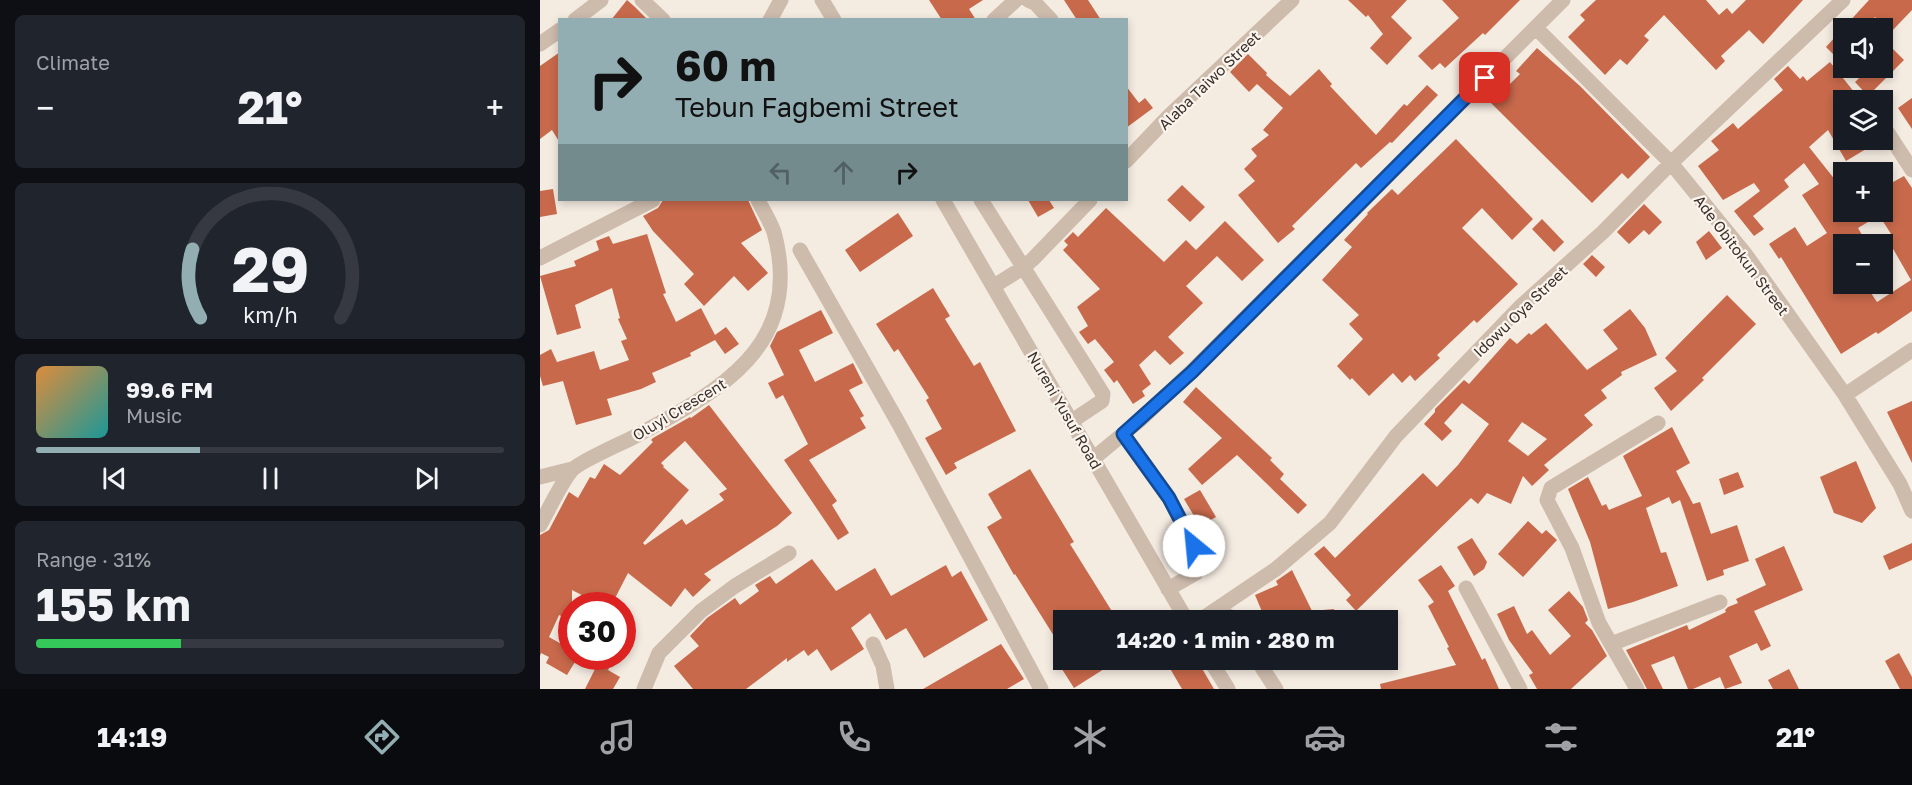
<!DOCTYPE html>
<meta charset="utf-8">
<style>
body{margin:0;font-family:"Golos Text",sans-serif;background:#20242c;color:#f1f3f6;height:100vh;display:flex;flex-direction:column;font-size:22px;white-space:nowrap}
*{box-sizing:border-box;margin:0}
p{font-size:20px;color:#9ea1a6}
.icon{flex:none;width:33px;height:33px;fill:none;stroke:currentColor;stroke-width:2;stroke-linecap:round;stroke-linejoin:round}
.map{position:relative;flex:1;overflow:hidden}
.panel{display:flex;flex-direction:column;gap:15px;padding:15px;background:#0d0f14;width:540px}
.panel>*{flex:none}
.banner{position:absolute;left:18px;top:18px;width:570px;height:183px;border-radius:0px;box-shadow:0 3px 9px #0003;background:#92aeb2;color:#111;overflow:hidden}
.fabs{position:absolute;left:1293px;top:18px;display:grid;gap:12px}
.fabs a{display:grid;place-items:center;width:60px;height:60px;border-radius:0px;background:#171b24;box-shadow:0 3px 9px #0003;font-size:30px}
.speed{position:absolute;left:18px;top:592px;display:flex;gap:12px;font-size:30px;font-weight:700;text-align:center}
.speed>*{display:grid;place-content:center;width:78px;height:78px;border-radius:50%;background:#171b24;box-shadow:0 3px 9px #0003;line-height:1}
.speed .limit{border:9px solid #d22;background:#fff;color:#111}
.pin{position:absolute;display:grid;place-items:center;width:51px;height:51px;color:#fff;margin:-26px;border-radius:12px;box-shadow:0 3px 9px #0006}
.me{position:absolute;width:66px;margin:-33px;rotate:332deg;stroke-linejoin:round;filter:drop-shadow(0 0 4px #0008)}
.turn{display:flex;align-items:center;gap:21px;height:126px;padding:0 18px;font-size:27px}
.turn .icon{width:78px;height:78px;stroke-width:2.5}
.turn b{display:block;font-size:42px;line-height:51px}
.lanes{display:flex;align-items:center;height:57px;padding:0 18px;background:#0003;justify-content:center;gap:30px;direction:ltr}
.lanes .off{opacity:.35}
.big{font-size:45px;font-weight:700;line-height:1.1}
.panel .widget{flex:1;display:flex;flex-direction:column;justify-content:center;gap:9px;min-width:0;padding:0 21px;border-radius:9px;background:#20242c}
.panel .dial{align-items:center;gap:0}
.dial svg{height:156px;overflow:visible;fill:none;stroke:#363941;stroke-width:7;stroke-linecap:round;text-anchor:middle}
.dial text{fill:#f1f3f6;stroke:none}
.song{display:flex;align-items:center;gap:18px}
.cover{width:72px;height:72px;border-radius:9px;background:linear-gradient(135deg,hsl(30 70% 55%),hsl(180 70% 35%))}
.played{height:6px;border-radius:3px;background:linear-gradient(90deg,#92aeb2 35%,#363941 35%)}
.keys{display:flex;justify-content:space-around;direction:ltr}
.heat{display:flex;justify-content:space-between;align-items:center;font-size:33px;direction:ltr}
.charge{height:9px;border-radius:4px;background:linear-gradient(90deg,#34c759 31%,#363941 0)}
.trip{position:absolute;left:513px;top:610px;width:345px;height:60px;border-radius:0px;background:#171b24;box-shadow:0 3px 9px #0003;font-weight:700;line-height:60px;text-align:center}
.tabs{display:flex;height:96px;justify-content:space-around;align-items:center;background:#090b0e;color:#9ea1a6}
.tabs .icon{width:42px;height:42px}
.tabs .selected{color:#92aeb2}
.tabs b{font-size:27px;color:#f1f3f6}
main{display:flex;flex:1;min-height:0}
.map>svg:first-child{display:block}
</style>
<main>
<section class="panel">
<div class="widget"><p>Climate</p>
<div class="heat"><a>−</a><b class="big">21°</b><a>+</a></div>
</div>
<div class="widget dial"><svg viewBox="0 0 100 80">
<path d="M14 69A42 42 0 1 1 86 69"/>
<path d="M14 69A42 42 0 0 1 10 34" stroke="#92aeb2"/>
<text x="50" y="56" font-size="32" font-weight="700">29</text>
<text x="50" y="72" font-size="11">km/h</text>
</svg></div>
<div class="widget">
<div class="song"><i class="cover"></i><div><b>99.6 FM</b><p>Music</p></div></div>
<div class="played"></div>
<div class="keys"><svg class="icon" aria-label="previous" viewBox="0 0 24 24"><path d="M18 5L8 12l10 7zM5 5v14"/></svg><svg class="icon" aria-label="pause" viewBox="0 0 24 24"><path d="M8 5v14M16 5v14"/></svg><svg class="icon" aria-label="next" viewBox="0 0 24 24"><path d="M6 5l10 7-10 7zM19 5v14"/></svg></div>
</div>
<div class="widget"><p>Range · 31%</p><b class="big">155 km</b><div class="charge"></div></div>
</section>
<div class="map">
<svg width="1372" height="689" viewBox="0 0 1372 689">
<rect width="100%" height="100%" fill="#f4ebe1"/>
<path fill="#c8694b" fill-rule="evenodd" d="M87,0L95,7L108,20H71Z
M389,0H443L429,9L436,20H402Z
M524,0H548L561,20H537Z
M808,0H867L851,17L872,38L847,65L830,48L843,34L828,15L826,17Z
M902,0H980L945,35L943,33L905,68L900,63L892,70L878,56L919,18Z
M1056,0H1166L1179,15L1187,8L1192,14L1206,0H1263L1223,44L1209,30L1181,56L1185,61L1176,70L1124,15L1104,36L1109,40L1087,65L1080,59L1065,75L1028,37L1045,20L1040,15Z
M1329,0H1372V10L1350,33L1335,17L1325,28H1304V51L1297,58L1286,47Z
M1351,47L1364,60L1328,96L1315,82L1330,68H1342V56Z
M997,48L1040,86L1110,157L1088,179L1082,173L1052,203L951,103L980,74L976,71Z
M20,52V143L12,130L0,139V66Z
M708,54L727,73L726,75L750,96L779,69L792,84L790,86L836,135L864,104L867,106L887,85L898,95L852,143L850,142L821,168L816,163L752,226L755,229L738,243L698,195L715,181L704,169L717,156L711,149L729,135L723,130L743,108L717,84L709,92L690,72Z
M1290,62L1315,93L1307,100H1304V103L1295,110L1304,119V140H1341L1306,161L1288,130L1269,147L1304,191V212H1320L1328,222L1318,228L1322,235L1304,244V284H1325L1337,302L1371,280L1348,240L1353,237L1337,212H1342V188L1364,176L1372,188V311L1338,334L1336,332L1301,354L1241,257L1239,259L1229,244L1255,227L1267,246L1287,233L1262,195L1279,184L1264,163L1244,180L1249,187L1213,216L1224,229L1214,236L1194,211L1220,191L1214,183L1183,200L1158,166L1179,150L1171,141L1193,123L1198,129L1243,90L1234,79L1248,66L1260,79L1263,76L1267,81Z
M586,86L599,103L605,98L613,108L586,128Z
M1372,98V129L1358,108Z
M916,139L993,219L972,240L942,208L922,228L978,284L937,323L934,320L897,355L900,358L875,381L870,375L862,383L853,373L829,396L812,378L810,380L797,366L823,339L809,324L819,315L782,280L812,247L804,240L828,214L827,213L852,189L858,195Z
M642,185L665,207L650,222L627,200Z
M13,189L17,214L0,217V191Z
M123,200H208L222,230L201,243L228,273L208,291L194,276L164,306L144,284L154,274L113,231L103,216L118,208Z
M488,200H509L514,208L498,217Z
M1104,204L1122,222L1109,235L1104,230L1089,244L1077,232Z
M566,208L624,262L646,240L656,250L685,221L724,260L702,281L677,256L646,286L663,303L628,337L644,353L630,365L615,350L599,365L611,384L602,391L605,396L593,404L577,380L574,383L564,370L574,362L555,339L548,344L539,332L548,326L537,307L560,289L523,250L528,245L524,241L533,232L538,237Z
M358,213L373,236L320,272L305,250Z
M1002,219L1024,242L1014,252L992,229Z
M1169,231L1182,248L1166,260L1156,242Z
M107,234L126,293L123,294L136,322L161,308L175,335L186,327L199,344L185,354L175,340L150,353L151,356L112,373L116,382L101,389L67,399L72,415L36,425L23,381L3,386L0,376V355L11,349L17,362L54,351L60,370L89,360L81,341L87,339L78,319L80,318L72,288L35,305L41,328L17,335L0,276L36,266L34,261L59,250L56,241L69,236L73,244Z
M1052,255L1065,267L1056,277L1043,264Z
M393,288L410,316L405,319L434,366L440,362L476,431L414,463L417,468L406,475L385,438L402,429L386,400L389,398L358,349L354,352L336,324Z
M1187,295L1216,324L1162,378L1164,380L1131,411L1114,388L1137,371L1125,358Z
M1090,309L1105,328L1117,355L1081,372L1082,375L1061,390L1067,398L1044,415L1053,425L1004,465L1009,470L992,486L983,476L971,504L947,493L938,504L931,498L816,611L806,600L811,595L774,554L784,546L795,558L883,473L897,487L918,465L949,424L922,403L904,423L912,431L902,441L884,424L895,412V409L924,380L929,384L970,338L977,344L989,333L991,335L1006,323L1047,370L1078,349L1063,330ZM982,422L1007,439L988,456L968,441Z
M281,310L293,333L259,350L275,382L313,363L323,383L309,390L324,416L320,418L326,428L269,460L297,501L292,505L309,533L298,540L244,460L268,444L243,395L236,399L228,383L244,375L230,346L237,332Z
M656,387L732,458L730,460L744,474L740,479L767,505L758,514L697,455L662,485L648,469L682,438L643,402Z
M1372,401V463L1347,412Z
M169,405L252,513L237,526L164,574L171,580L153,597L145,588L131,607L88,573L71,606H63L32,590V621L19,615L9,637L32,650V657H38L27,675L6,663L9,657L1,653L0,656V535L9,530L29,492L38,498L50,477L55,479L64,464L80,475L113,442L111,440L113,438L150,417L151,418ZM145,441L187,489L179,494L184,500L146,525L142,519L105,545L103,543L149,490L123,467L124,466L121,463Z
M1132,427L1150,463L1136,471L1153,504L1160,502L1171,534L1197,525L1209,561L1183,570L1184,575L1167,581L1140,500L1132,504L1129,497L1106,508L1121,553L1126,552L1138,586L1093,602L1068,609L1050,542L1028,489L1048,477L1062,506L1066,504L1069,510L1102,496L1083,456Z
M1316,461L1336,508L1322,523L1294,513L1280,477Z
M490,469L534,542L530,544L578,621H524V652L475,574L474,575L447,527L462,518L448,494Z
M1198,472L1204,487L1184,495L1179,479Z
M660,490L676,517L660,526L644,499Z
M988,521L1002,534L1006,530L1017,540L983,577L958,554Z
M932,538L947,562L944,569L934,576L917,547Z
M1372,543V560L1349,570L1343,556Z
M1244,546L1263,590L1214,611L1231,646L1221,651L1217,643L1189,656L1202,683L1185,689L1180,677L1153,689H1148L1134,656L1111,665L1123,689H1107L1086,650L1147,625L1149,630L1186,612L1185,610L1188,607L1198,603L1196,599L1226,585L1215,559Z
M272,559L296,591L335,568L351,596L406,565L412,577L421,571L448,620L384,658L366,628L346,640L330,613L311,628L324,649L291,671L277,649L268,656L264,650L247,662V658L206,689H153L134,666L159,646L150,636L167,618L195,598L200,605L219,591L215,585L230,576L236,584Z
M901,565L915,586L908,591L942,660L945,658L959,689H841L840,684L916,665L907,648L909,647L888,606L894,602L878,580Z
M752,570L772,611L794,609L795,621H726L715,595L738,585L736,581Z
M1029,591L1043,607L1048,620L1045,623L1052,630L1067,656L1031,689H997L989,675L993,673L969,640L957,614L974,606L987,634L992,630L1010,655L1031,636L1008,610Z
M461,644L484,679L467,689H383Z
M1359,653L1372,677V689H1360L1345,661Z
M61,657H75L68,670L80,677L73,689H45Z
M528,660H559L564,669L534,688L520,666Z
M625,660H657L674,689H642Z
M1249,669L1259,689H1233L1228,680Z"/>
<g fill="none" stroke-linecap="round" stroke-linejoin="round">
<path stroke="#cdbbac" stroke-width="15" d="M102,0L123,20
M488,0L495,3L511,20
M35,20L61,0
M230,20L241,0
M454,20L476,0
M996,28L1131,163L1206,255L1305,395L1360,484L1372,511
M0,44L20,30
M1344,127L1372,170
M586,161L628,117L752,0
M441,200L563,394L562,401L532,421
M260,250L359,424L501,689
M0,258L113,200
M454,286L484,267L493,259L550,200
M1305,395L1372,350
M583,434L629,498L663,562L656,573L628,589
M554,458L600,420L652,371L1023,0
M0,477L32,469
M0,525C8,511 22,481 32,470C39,462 80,444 92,438C178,392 265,347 234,232C230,221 223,210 218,200
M926,588L980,689
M681,606L691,621
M659,621L736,569L790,523L856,436L981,306L1063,232L1131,163L1303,0
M333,644L343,666L347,689
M1071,644L1180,602
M717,660L736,689
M104,689L119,653L161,611L195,586L249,553
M1097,689L1059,623L1032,548L1007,500L1011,488L1118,423"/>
<path stroke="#cdbbac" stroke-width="15" d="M282,0L294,20
M403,200L647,621
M670,660L688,689"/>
</g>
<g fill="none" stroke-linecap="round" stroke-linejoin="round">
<g stroke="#114b97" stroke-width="15">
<path id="route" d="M654,546L629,498L583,434L652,372L945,78"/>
</g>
<use href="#route" stroke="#1a73e8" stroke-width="10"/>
</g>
<g text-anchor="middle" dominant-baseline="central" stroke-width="4.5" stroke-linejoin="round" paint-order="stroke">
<g font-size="15" fill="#3b302b" stroke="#fbf5ee">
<text transform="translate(669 80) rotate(-44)">Alaba Taiwo Street</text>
<text transform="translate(1202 255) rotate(53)">Ade Obitokun Street</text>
<text transform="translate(980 311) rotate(-44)">Idowu Oya Street</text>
<text transform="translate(139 409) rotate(-31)">Oluyi Crescent</text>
<text transform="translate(525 410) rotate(60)">Nureni Yusuf Road</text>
</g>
</g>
</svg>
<div class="fabs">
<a><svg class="icon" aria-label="sound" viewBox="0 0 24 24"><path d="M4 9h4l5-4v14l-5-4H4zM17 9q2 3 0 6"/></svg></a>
<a><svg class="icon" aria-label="layers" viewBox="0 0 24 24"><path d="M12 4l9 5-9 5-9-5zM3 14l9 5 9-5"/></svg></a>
<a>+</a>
<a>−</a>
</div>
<div class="speed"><div class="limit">30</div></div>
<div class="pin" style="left:945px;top:78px;background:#d93025"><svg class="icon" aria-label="arrive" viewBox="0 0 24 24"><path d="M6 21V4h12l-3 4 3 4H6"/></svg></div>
<svg class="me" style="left:654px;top:546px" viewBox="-20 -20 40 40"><circle r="19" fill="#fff"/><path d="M0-13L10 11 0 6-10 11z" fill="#1a73e8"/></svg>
<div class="trip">14:20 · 1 min · 280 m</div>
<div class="banner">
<div class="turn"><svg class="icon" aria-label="right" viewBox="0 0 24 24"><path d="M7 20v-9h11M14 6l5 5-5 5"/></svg><div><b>60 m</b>Tebun Fagbemi Street</div></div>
<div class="lanes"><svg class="icon off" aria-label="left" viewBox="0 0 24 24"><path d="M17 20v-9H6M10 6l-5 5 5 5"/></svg><svg class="icon off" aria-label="ahead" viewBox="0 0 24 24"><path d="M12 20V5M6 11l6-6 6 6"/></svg><svg class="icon" aria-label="right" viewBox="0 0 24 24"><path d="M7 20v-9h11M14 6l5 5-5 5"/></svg></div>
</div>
</div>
</main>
<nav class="tabs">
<b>14:19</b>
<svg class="icon selected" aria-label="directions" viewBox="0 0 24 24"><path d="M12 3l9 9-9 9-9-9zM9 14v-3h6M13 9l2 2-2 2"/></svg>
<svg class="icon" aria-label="music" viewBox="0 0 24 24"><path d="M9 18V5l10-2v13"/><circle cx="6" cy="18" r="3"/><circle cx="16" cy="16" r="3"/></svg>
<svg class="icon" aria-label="phone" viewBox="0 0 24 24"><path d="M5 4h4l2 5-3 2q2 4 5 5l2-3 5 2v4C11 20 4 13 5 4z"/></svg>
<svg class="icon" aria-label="climate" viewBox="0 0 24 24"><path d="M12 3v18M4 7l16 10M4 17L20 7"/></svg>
<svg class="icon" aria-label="car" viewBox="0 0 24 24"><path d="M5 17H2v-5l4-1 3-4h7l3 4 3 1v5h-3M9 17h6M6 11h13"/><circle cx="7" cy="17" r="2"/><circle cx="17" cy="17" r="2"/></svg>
<svg class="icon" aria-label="filters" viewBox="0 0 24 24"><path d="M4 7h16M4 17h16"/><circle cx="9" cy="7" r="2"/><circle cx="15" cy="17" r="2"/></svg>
<b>21°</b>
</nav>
